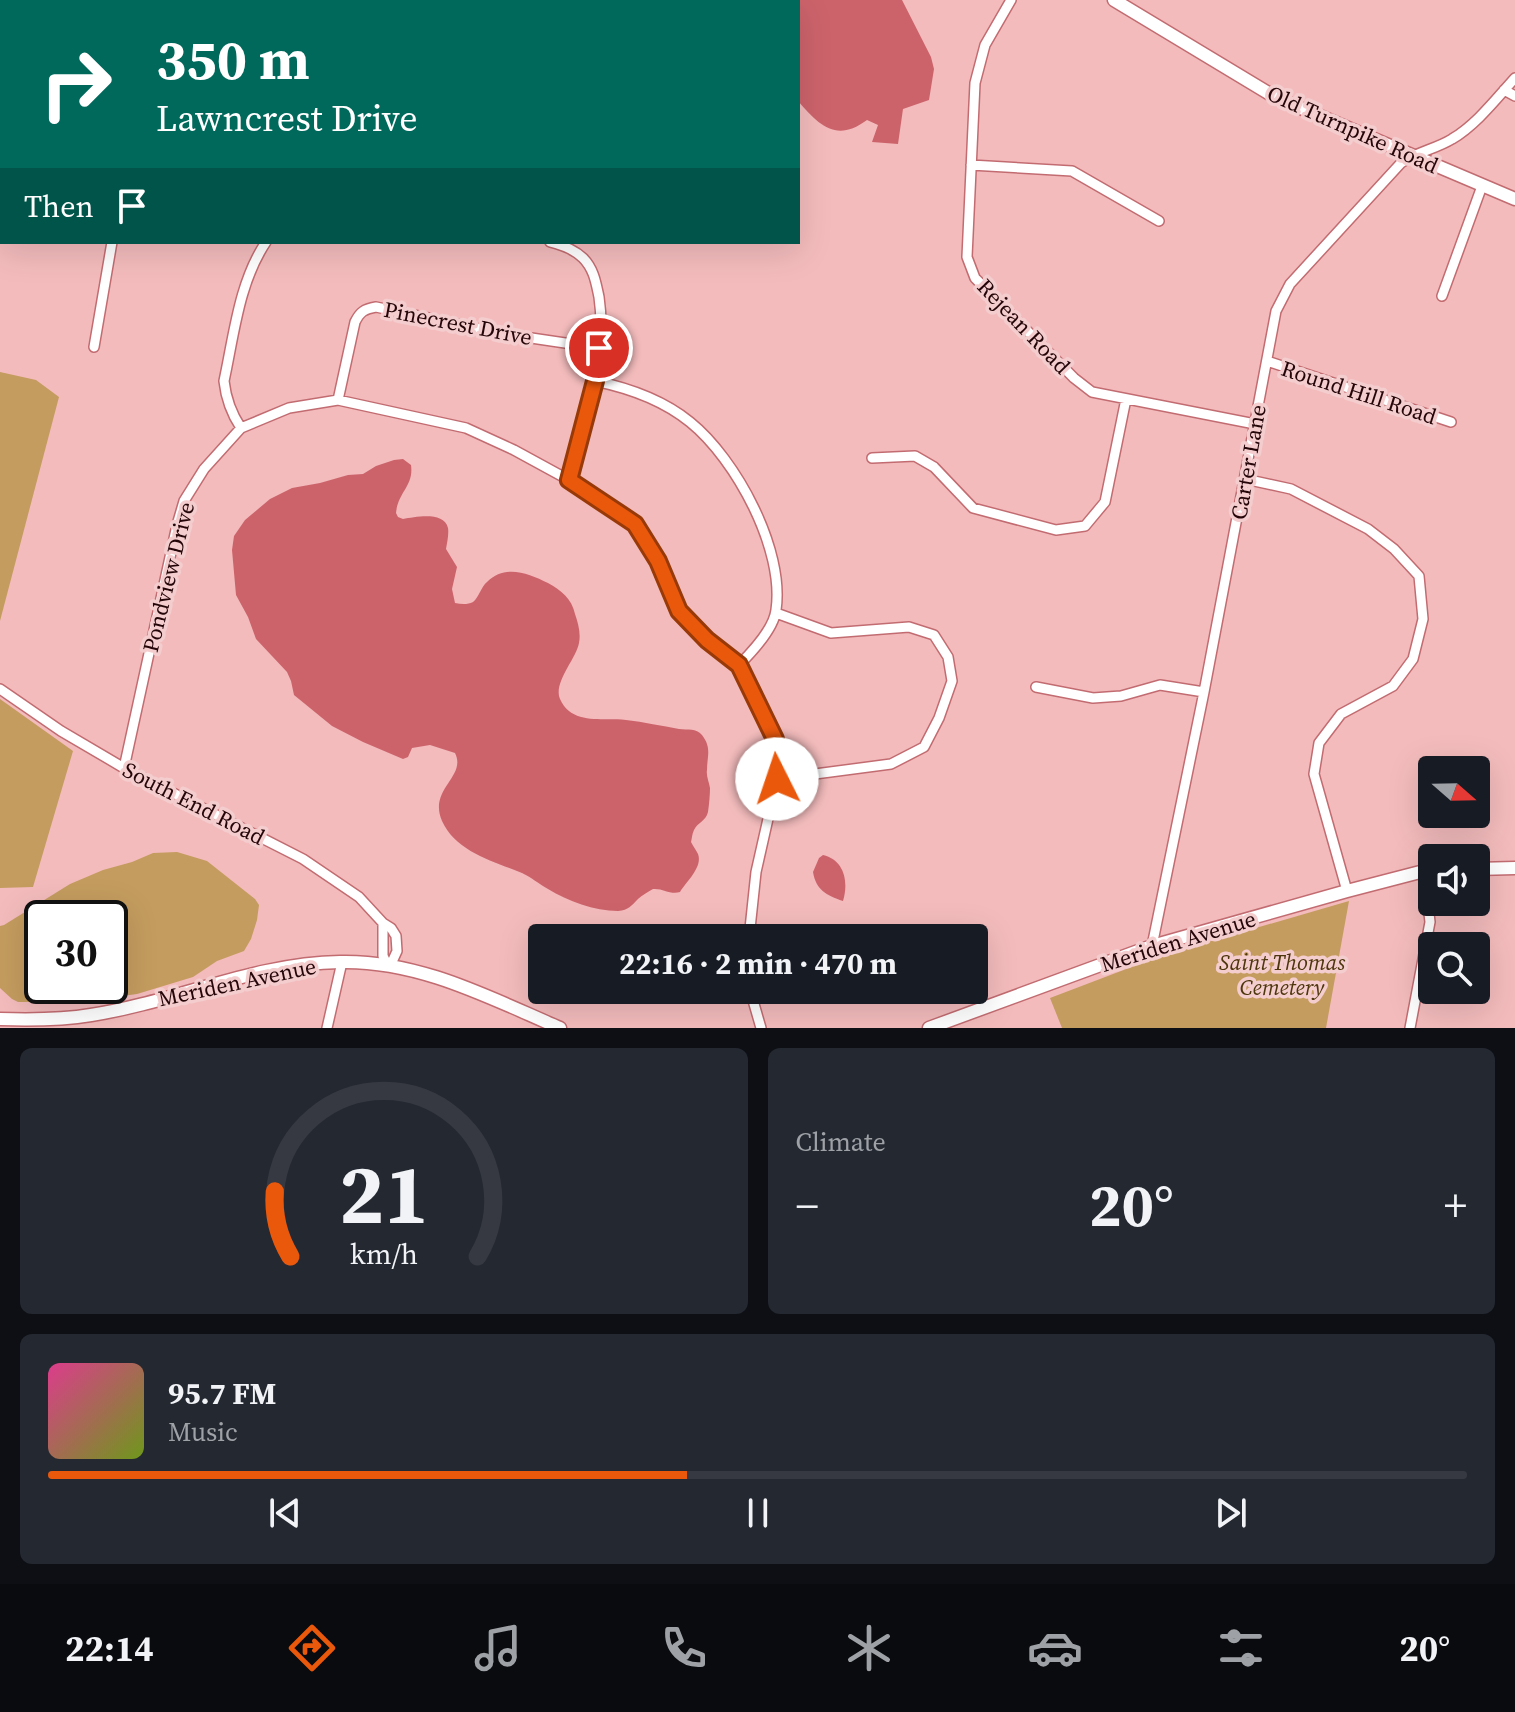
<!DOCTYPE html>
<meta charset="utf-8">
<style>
body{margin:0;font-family:"Source Serif 4",serif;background:#242831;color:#f1f3f6;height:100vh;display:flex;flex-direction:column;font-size:30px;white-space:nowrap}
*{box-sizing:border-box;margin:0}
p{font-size:26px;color:#9ea1a6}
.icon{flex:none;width:44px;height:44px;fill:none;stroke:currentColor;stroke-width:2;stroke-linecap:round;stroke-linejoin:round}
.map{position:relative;height:1028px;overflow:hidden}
.sheet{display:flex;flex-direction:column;gap:20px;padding:20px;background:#0d0f14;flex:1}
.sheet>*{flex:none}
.guide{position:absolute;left:0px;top:0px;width:800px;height:244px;box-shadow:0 8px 32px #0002;background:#00695c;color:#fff;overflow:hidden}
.needle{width:52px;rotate:110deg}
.buttons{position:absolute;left:1418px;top:756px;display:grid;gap:16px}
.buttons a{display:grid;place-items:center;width:72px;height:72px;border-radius:8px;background:#171b24;box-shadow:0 8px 32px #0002;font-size:40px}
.speed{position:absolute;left:24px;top:900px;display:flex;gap:16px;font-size:40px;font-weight:700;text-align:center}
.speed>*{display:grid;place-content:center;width:104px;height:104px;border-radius:50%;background:#171b24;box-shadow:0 8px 32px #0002;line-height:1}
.speed .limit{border:4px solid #111;border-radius:12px;background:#fff;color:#111}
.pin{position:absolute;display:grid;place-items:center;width:68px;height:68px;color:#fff;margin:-34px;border:4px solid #fff;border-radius:50%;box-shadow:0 2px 8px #0007}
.me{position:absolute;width:88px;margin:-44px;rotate:356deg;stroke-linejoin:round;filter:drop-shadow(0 0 6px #0008)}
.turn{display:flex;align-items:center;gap:28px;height:168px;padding:0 24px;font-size:36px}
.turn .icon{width:104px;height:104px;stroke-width:2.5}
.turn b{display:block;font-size:56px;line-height:68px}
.then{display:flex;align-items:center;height:76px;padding:0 24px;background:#0003;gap:16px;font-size:30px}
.big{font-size:60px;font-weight:700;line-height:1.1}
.sheet .tile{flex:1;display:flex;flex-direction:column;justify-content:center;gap:12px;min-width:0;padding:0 28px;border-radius:12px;background:#242831}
.sheet .dial{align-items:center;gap:0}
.dial svg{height:208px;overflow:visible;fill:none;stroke:#363941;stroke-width:7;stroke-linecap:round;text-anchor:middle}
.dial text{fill:#f1f3f6;stroke:none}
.song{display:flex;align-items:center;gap:24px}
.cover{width:96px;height:96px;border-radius:12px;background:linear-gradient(135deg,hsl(330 70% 55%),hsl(80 70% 35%))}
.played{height:8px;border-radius:4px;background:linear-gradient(90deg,#ea580c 45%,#363941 45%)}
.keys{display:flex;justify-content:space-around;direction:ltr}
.heat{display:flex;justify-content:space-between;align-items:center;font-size:44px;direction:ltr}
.sheet .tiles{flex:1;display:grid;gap:20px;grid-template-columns:1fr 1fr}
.tile:last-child{grid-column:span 2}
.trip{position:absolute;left:528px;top:924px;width:460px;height:80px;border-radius:8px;background:#171b24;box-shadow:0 8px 32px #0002;font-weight:700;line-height:80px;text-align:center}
.tab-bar{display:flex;height:128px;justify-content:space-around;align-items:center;background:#090b0e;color:#9ea1a6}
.tab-bar .icon{width:56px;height:56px}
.tab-bar .active{color:#ea580c}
.tab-bar b{font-size:36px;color:#f1f3f6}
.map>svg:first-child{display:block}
</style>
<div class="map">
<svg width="1515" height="1028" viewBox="0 0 1515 1028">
<rect width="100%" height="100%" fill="#f3bbbc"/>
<path fill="#c49c5f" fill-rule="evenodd" d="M0,372L36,380L59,397L0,621Z
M0,699L73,751L33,887L0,888Z
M177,852L207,861L255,899L259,905L257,920L251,939L244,951L217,961L193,977L137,994L64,1004L48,1002H18L12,999L0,988V926L4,925L70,884L103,870L132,862L153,853ZM42,918H110V986H42Z
M1349,901L1326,1028H1062L1050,998L1163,955Z"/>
<path fill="#cc636b" d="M713,0H902L931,57L934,69L929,100L903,109L898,144L872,142L878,125L867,120C836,143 819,125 798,101V2H715Z
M403,459L411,465C414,486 398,492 396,513L398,517L403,519C416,517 444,511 448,528C449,534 447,543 446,549L457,567L452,589L455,603C461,604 467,605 473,602C479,597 481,587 487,582C505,564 528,573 548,583C561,590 572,599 575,614C578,623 581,633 579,643C576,659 553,683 560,699C572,726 604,717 626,720C644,722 662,726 679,729C688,730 696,728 702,735C712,748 707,756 707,770C706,776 709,782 710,788C710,795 709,805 708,812C706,821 698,822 694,830C692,834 692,838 691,842C693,846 696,850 698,854C703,867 686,882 680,892C670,895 663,888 653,889C648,892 642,895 638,899C631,906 629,910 618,911C594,911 568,901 548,889C539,884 531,877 522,873C493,861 456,852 442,821C428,789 467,777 455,753L430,745L412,748L408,757L403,759L363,742L332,726L294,695L291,681L287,672L256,639L248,617L236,595L232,550L234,536L245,520L270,499L292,488L320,483L348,475L363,474L376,466L394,460Z
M823,855C844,860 849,881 843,901C826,895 816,890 813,872L819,858Z"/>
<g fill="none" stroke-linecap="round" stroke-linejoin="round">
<g stroke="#c26c71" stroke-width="12">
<path id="minor" d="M75,0L80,2
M1011,0L985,45L975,83L967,257L975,278L1074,378L1092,392L1255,424
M1504,90L1515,96
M0,158L2,159
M971,165L1072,171L1159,221
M550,242C562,245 574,249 583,258C594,269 596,283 599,297C608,359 585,421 569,480
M1442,296L1482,186
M94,347L112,242
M1267,361L1451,422
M595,381C629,388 663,400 690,422C736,459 785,550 776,610C774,629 752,652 739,665
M338,400L355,322C360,312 364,309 376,307L511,335L599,348
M241,428C231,413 226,399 224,381C234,335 239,282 266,242
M872,458L915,456L934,467L973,508L1056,530L1085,526L1105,502L1126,399
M1245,479L1291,489L1368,529L1394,549L1419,576L1423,619L1413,659L1393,686L1341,714L1319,743L1314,774L1347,891
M776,613L831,633L909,627L934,635L948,657L952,681L939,718L924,747L891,764L777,779
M1036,687L1093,698L1121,696L1160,685L1204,692
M0,689L61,731L124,768L303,859L359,897L383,923L391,928L396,936L397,951L392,962L388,966L383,956V923
M124,768L177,525L184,501L204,469L241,428L289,408L338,400L466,428L514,450L569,480L635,524L658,561L679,611L707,640L739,665L775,739L777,779L756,872L749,938
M1152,946L1204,692L1276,311L1290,284L1401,163C1416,152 1436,149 1452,139C1476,125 1496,99 1515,78
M750,990L761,1028
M327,1028L342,962
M1410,1028L1430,922L1424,871"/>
</g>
<g stroke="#c26c71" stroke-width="15">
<path id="major" d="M1114,0L1275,97L1515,199
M1476,869L1515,868
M0,1019C31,1020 61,1020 91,1015C175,1002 255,963 340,962C419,960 490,998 560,1028
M929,1028L1152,946L1347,891L1424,871H1432"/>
</g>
<use href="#minor" stroke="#fff" stroke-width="9"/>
<use href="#major" stroke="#fff" stroke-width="12"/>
</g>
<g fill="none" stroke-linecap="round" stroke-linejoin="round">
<g stroke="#983908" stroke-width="20">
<path id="route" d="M599,348L595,381L569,480L635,524L658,561L679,611L707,640L739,665L775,739L777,779"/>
</g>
<use href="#route" stroke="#ea580c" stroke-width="14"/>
</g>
<g text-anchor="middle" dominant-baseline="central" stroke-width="7" stroke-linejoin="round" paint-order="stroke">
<g font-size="22" fill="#240508" stroke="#f4cdce">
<text transform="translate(1353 129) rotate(24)">Old Turnpike Road</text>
<text transform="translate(458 323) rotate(11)">Pinecrest Drive</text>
<text transform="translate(1024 326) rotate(46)">Rejean Road</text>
<text transform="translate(1359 392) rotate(18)">Round Hill Road</text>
<text transform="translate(1248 462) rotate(-80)">Carter Lane</text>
<text transform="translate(168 577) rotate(-76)">Pondview Drive</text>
<text transform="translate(194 803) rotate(27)">South End Road</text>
<text transform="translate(1178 941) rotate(-17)">Meriden Avenue</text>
<text transform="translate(237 982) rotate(-12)">Meriden Avenue</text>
</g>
<g font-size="22" font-style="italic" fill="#4e360c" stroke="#f4cdce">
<text x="1282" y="962">Saint Thomas<tspan x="1282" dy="25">Cemetery</tspan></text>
</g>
</g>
</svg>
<div class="buttons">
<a><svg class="needle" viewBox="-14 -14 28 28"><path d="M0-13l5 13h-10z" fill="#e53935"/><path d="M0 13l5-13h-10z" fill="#9ea1a6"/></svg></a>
<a><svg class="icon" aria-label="sound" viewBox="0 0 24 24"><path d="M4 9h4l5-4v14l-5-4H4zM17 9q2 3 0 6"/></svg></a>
<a><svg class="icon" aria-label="search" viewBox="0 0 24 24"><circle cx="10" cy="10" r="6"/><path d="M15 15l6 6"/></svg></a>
</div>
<div class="speed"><div class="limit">30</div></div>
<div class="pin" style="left:599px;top:348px;background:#d93025"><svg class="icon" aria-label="arrive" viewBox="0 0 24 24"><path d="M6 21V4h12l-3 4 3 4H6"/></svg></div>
<svg class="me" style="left:777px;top:779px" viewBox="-20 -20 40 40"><circle r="19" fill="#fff"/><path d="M0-13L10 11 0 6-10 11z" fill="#ea580c"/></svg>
<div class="trip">22:16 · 2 min · 470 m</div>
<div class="guide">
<div class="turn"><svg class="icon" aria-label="right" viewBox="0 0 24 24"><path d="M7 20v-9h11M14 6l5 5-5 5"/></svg><div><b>350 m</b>Lawncrest Drive</div></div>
<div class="then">Then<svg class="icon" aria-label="arrive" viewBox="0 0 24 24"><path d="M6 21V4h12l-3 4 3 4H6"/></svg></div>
</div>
</div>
<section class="sheet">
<div class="tiles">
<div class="tile dial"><svg viewBox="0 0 100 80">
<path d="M14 69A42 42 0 1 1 86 69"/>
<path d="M14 69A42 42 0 0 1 8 44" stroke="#ea580c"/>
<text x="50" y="56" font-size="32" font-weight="700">21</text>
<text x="50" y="72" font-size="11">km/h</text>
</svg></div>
<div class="tile"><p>Climate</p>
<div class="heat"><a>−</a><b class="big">20°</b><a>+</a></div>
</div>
<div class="tile">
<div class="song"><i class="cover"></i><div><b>95.7 FM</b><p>Music</p></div></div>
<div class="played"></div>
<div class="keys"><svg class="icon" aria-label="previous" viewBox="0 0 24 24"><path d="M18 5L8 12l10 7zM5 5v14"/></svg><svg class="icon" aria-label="pause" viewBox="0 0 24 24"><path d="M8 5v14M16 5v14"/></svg><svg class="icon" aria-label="next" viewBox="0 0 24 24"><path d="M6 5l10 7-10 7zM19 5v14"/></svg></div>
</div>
</div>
</section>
<nav class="tab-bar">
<b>22:14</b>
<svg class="icon active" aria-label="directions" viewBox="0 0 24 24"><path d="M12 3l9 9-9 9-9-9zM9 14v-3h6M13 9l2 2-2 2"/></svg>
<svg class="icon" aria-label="music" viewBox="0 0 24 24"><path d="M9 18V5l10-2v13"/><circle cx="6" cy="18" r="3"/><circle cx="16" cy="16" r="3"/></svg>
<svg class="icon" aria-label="phone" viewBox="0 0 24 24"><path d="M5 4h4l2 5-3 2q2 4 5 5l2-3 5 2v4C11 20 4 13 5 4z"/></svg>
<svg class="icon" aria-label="climate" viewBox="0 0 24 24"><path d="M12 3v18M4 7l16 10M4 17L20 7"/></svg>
<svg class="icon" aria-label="car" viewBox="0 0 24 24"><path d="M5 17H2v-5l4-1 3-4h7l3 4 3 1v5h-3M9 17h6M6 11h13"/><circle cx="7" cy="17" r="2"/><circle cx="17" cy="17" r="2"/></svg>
<svg class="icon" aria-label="filters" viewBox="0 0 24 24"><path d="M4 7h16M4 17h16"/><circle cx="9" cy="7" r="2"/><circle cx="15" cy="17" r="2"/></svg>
<b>20°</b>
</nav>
